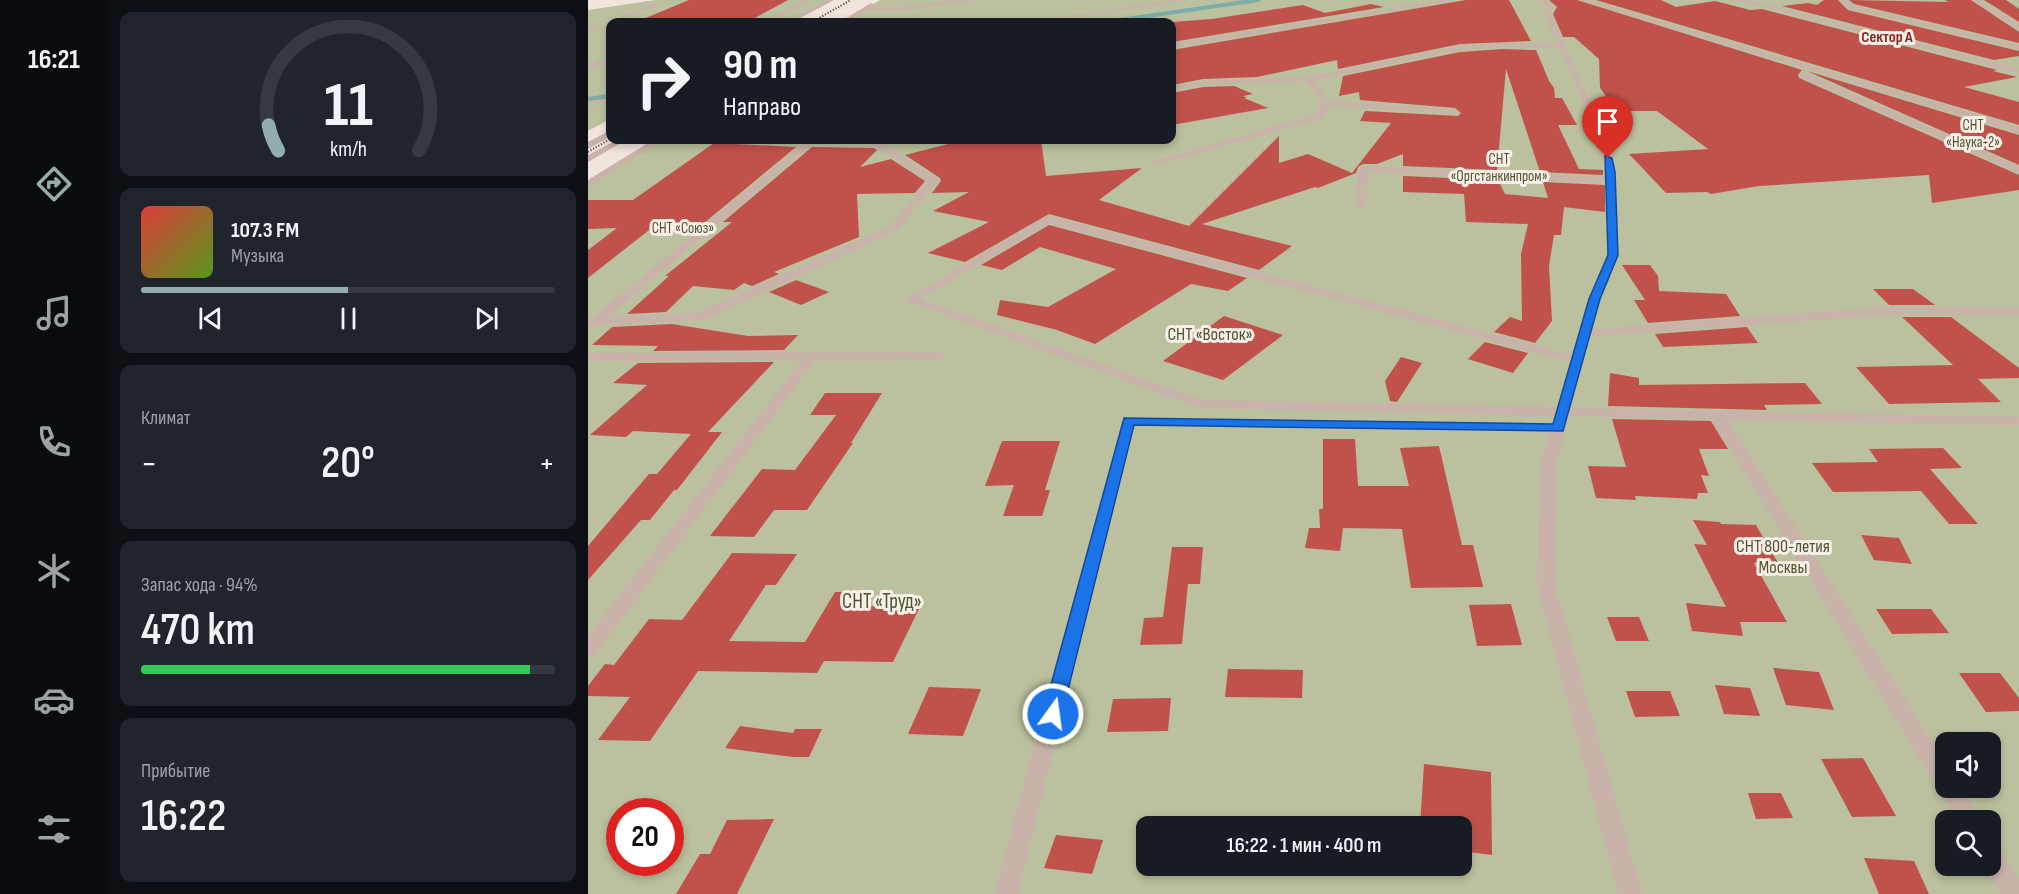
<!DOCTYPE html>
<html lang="ru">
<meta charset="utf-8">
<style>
body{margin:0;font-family:"Sofia Sans Condensed",sans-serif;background:#20242c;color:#f1f3f6;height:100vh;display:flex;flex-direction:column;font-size:22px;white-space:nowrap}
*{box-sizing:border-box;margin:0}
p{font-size:20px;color:#9ea1a6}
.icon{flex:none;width:33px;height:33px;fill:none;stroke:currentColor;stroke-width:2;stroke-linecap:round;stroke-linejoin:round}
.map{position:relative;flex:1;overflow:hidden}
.panel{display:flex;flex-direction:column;gap:12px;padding:12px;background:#0d0f14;width:480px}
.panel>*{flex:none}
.banner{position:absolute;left:18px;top:18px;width:570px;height:126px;border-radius:12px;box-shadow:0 3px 9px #0003;background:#171b24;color:#f1f3f6;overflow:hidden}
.fabs{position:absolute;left:1347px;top:732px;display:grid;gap:12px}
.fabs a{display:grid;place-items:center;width:66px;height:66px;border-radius:12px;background:#171b24;box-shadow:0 3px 9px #0003;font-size:30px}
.speed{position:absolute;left:18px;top:798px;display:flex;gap:12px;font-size:30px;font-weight:700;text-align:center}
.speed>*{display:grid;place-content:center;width:78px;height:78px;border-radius:50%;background:#171b24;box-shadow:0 3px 9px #0003;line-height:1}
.speed .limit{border:9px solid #d22;background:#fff;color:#111}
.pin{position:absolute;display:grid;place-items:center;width:51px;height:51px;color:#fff;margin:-62px -26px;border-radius:50% 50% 50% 0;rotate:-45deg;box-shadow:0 0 6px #0007}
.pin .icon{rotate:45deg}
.me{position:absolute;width:66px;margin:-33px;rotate:14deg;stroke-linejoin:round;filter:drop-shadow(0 0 4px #0008)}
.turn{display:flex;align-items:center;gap:21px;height:126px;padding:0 18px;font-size:27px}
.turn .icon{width:78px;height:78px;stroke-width:2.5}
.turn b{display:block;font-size:42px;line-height:51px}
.big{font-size:45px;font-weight:600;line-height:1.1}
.panel .widget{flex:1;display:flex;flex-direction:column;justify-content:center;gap:9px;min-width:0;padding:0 21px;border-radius:12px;background:#20242c}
.panel .dial{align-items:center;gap:0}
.dial svg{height:156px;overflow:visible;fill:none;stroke:#363941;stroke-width:7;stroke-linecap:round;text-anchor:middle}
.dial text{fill:#f1f3f6;stroke:none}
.song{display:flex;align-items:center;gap:18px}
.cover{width:72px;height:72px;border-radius:9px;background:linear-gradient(135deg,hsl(0 70% 55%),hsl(90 70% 35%))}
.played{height:6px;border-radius:3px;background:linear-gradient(90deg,#93adab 50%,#363941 50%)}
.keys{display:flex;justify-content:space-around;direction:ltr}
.heat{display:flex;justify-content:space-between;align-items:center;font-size:33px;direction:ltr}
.charge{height:9px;border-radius:4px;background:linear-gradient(90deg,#34c759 94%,#363941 0)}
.trip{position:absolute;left:548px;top:816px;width:336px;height:60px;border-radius:12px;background:#171b24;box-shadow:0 3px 9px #0003;font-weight:600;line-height:60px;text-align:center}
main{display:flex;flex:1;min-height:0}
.tabs{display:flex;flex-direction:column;width:108px;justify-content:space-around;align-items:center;background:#090b0e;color:#9ea1a6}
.tabs .icon{width:42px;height:42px}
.tabs .active{color:#93adab}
.tabs b{font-size:27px;color:#f1f3f6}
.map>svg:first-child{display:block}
</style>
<main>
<nav class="tabs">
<b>16:21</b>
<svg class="icon active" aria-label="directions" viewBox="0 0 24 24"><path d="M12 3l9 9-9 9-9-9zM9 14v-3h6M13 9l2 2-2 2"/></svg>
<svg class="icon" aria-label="music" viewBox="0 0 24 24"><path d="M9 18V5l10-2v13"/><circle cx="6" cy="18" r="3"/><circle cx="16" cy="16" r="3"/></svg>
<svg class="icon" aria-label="phone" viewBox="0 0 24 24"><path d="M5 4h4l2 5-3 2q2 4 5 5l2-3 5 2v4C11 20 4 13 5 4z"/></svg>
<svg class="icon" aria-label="climate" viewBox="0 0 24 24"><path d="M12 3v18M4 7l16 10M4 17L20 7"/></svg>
<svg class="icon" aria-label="car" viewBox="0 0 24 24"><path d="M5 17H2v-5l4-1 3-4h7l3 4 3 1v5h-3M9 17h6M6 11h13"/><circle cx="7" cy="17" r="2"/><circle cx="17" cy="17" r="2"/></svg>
<svg class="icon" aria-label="filters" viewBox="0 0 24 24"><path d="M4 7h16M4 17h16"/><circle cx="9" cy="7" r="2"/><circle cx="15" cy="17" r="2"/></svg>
</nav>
<section class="panel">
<div class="widget dial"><svg viewBox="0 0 100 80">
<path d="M14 69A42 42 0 1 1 86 69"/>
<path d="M14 69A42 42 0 0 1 9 56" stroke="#93adab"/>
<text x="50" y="56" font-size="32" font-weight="700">11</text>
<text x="50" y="72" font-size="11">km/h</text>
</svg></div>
<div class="widget">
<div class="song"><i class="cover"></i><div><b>107.3 FM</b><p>Музыка</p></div></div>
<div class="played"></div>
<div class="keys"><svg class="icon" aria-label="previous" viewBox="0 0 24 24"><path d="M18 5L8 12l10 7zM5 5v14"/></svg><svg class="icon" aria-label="pause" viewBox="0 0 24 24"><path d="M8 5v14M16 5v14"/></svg><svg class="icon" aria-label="next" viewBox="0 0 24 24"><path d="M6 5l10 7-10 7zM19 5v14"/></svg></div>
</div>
<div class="widget"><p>Климат</p>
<div class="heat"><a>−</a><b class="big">20°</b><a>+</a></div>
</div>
<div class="widget"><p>Запас хода · 94%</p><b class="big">470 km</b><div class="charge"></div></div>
<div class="widget"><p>Прибытие</p><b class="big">16:22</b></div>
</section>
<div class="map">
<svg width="1431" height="894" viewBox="0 0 1431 894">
<rect width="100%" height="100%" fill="#f1e4dd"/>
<path fill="#bbc09e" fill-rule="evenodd" d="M68,0H244L202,22H22V94L0,97V10Z
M292,0H1431V894H0V184L70,140H584V22H255ZM1358,742H1402V788H1358ZM32,812H82V862H32ZM1358,820H1402V866H1358ZM558,826H873V866H558Z
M22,97V119L0,131V100Z"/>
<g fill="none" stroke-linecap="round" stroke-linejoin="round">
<path stroke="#7dada6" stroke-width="4" d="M518,22L670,0"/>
<path stroke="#7dada6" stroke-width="4.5" d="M0,99L22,96"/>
</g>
<path fill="#c1524b" d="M101,0H200L159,22H48Z
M878,0H921L943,41L872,44L750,69L749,60L669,77L615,79L584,85V50Z
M961,0H989L1214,70L1210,75L1211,78L1431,175V190L1344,203L1341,175L1171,186L1123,194L1119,192L1078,193L1041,154L1120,149L1069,111H1029L1012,88L1011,59L986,37H975L965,14L969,7Z
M1008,0H1073L1088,7L1127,1L1162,10L1174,9L1409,70L1405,71L1429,77L1376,87L1431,102V125Z
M1236,0H1250L1260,10L1431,51V56L1406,60L1194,6L1220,3L1229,5Z
M1261,0L1360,2L1357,0H1383L1431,32V43L1266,4Z
M1396,0H1418L1431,9V22Z
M783,4L796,7L584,42V22L624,19L715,5L737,13Z
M914,49L948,50L961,81L966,88L967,98H974L989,125H970L991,169L1015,170V175L952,172L918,69L909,170L815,166V154L789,164H775L770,167L768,173L730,188L727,187L614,224L704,246L671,270L461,214L377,262L340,253L401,222L345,211L381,192L344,193L353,181L352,178L317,155L376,140H453L458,176L554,168L511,200L601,226L691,136V163L720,154L764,173L803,123L772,121L777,111L870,116L873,113L867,108L772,100L771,92L751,96L755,76L872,52Z
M1219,71L1431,135V165Z
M646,86L665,94L655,96L659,98H656L680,108L584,125V93L615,87Z
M126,143L208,147L116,223H70L0,278V250L29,228L0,229V200H45Z
M224,147L286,148L289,150L272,167L303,159L337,181L327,193L269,194L271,237L186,272L191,274L164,286L156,283L146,290L105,286L78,312L39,314L81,276H77L144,222H135Z
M815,176L910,180L917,194L960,198L955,182L1017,185V212L976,207L973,235H966L961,266L964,321L947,343L906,332L922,317L934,321L933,254L940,224L878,222L876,194L815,192Z
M461,225L659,278L640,291L603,284L507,344L469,330L409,315L412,300L460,307L528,269L452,247L414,270L393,265Z
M1034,265H1062L1070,276L1071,291L1138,294L1152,316L1060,323L1046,300H1057Z
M208,280L241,292L213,305L181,292Z
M1285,289H1325L1347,305H1301Z
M636,316L695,335L635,380L575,361Z
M1314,317H1363L1431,368V378L1390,379L1413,402L1301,404L1268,367L1365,365Z
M84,324L160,336L210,335L196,350L65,351L70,346L4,345L24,327Z
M1159,327L1170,343L1075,347L1067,334Z
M897,342L940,353L925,373L880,359Z
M813,357L834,363L809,402L802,401L797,381Z
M186,362L120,432H134L89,490H86L62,520H53L0,580V546L61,474H69L103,434L45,431L38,437L2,435L59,385L25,383L50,363Z
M1022,373L1051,378V385L1217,383L1234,404L1176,405L1179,410L1020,406Z
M237,393H294L263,443H265L219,510H186L166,537L122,536L174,469L207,470L248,415H222Z
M1024,419L1123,421L1140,449H1111L1121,476L1113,475L1120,493H1110L1109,499L1047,496L1048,500L1008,498L1000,466L1038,467Z
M735,439H767L770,486H821L812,448L851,446L874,545H885L895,587L823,588L814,529L755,528L752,551L717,548L721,528H732L731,509H735Z
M414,441H472L457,490H462L454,516H415L426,485L397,486Z
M1355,448L1374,468L1342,469L1390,524H1361L1333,491L1245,492L1224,463L1290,462L1281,449Z
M1105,520L1132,522L1133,524L1168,525L1190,563H1166L1199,622H1152L1155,636L1104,631L1098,603L1138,607L1106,544L1119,545Z
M1273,535L1311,538L1324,564L1286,560Z
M584,547H615L612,584H600L594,644L552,645L556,618L575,617Z
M144,553L209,554L188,585H178L141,641L217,642L247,592H271L263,606L332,607L305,662L236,661L229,673L110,671L62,741L10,740L42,697L0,696V686L17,664L26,665L61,619L94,620Z
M923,604L934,645L889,646L881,605Z
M1288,609H1343L1361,633L1304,634Z
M1019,617H1051L1061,641H1028Z
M1185,668L1231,672L1246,710L1198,705Z
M640,669L715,670L714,698L637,697Z
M1371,673H1412L1431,698V711L1398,712Z
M1127,685L1162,688L1172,716L1136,714Z
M341,687L393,689L375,736L320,734Z
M1038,691H1082L1092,716L1047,717Z
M583,698L580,731L519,732L525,699Z
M152,726L205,733L207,729H234L221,757H205L137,748Z
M1275,758L1308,816L1264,817L1233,759Z
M836,764L903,772L904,855L873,851V826H832Z
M1160,793H1193L1205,818L1168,819Z
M186,819L149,894H88L112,854H122L139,820Z
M468,835L515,840L504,874L456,868Z
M1276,858L1326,861L1341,894H1291Z"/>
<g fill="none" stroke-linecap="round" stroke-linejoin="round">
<path fill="#c9b2a9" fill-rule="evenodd" d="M216,0H223L182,22H175Z
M239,0H246L205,22H198Z
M370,0H387L310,11H278L258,22H252L283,3L286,5L283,7H310Z
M585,0H600L458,22H446Z
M856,0H869L584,48V44Z
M952,0H958L967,9L962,13L1021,144L1028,172L1030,255L1013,299L1005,329L1301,307H1431V315H1301L1002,336L983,408L1431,417V425L1139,420L1358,763V788H1372L1392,820H1369L1124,419L981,416L968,465L967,585L1054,894H1030L949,585L952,465L962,433L546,425L430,894H406L535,418L964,425L967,416L612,408L316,300L460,216L984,355L1001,299L1020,255L1019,183L780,172L778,206L773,209L768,206L771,169L776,166L1018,177L1013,144L971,48L914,47L872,50L726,80L739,101L867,110L871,112L870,114L740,106L736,118L568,165L560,163L729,114L733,103L719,81L615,85L584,91V87L615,81L721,77L872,46L914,43L969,44L956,13L961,9ZM461,223L982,362L969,407L614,400L332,299Z
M991,0H1000L1431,127V133Z
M1149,0H1159L1431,69V73Z
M1252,0H1258L1265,6L1431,45V49L1261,8Z
M1385,0H1392L1431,25V30Z
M57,1L71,5L27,22H20L63,5L57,3Z
M0,26L15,27L0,30Z
M22,60V64L0,67V63Z
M1215,72L1431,167V173L1212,76Z
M22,99V103L0,106V102Z
M19,132H22V137L0,149V142Z
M29,140H38L0,162V155Z
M65,140H74L0,187V180Z
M220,140H229L20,317L109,313L302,226L340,181L278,140L290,141L319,140L318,142L297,145L351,180L310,230L115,320L0,326V318H4Z
M351,352L356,353L358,356L356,359L228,360L7,655L0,657V636L214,360L0,361V353Z
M1402,844L1410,847L1431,879V894H1413L1395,866H1402Z"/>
<path stroke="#372b29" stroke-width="2" stroke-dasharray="1 2" stroke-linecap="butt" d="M224,22L263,0
M0,152L22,139"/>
</g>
<path fill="#1a73e8" stroke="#114b97" stroke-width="1.5" d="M1017,156L1024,158L1027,172L1030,255L1012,299L975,431L546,425L474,714L471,719L465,721L458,719L455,714L536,418L965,424L1001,299L1020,255Z"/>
<g text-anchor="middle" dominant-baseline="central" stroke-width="6" stroke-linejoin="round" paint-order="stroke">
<g font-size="15" fill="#4d542e" stroke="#f9efe9">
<text x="1385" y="125">СНТ<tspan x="1385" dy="17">«Наука-2»</tspan></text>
<text x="911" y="159">СНТ<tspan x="911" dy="17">«Оргстанкинпром»</tspan></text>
<text x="95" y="228">СНТ «Союз»</text>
</g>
<g font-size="16" font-weight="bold" fill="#832a25" stroke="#f9efe9">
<text x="1299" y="37">Сектор А</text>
</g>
<g font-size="18" fill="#4d542e" stroke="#f9efe9">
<text x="622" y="334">СНТ «Восток»</text>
<text x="1195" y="546">СНТ 800-летия<tspan x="1195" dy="21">Москвы</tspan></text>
</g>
<g font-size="21" fill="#4d542e" stroke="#f9efe9">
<text x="294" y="601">СНТ «Труд»</text>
</g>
</g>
</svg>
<div class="fabs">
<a><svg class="icon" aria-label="sound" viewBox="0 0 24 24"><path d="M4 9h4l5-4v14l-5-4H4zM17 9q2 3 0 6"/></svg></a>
<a><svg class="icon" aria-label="search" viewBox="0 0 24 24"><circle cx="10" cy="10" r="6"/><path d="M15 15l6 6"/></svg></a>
</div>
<div class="speed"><div class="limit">20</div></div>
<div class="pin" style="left:1020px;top:158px;background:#d93025"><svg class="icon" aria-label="arrive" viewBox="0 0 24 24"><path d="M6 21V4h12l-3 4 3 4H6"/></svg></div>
<svg class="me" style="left:465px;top:714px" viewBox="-20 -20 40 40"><circle r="17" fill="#1a73e8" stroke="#fff" stroke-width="3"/><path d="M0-11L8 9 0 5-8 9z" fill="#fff"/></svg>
<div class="trip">16:22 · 1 мин · 400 m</div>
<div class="banner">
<div class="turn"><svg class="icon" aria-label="right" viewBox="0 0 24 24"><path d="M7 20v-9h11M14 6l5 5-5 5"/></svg><div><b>90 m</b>Направо</div></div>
</div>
</div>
</main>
